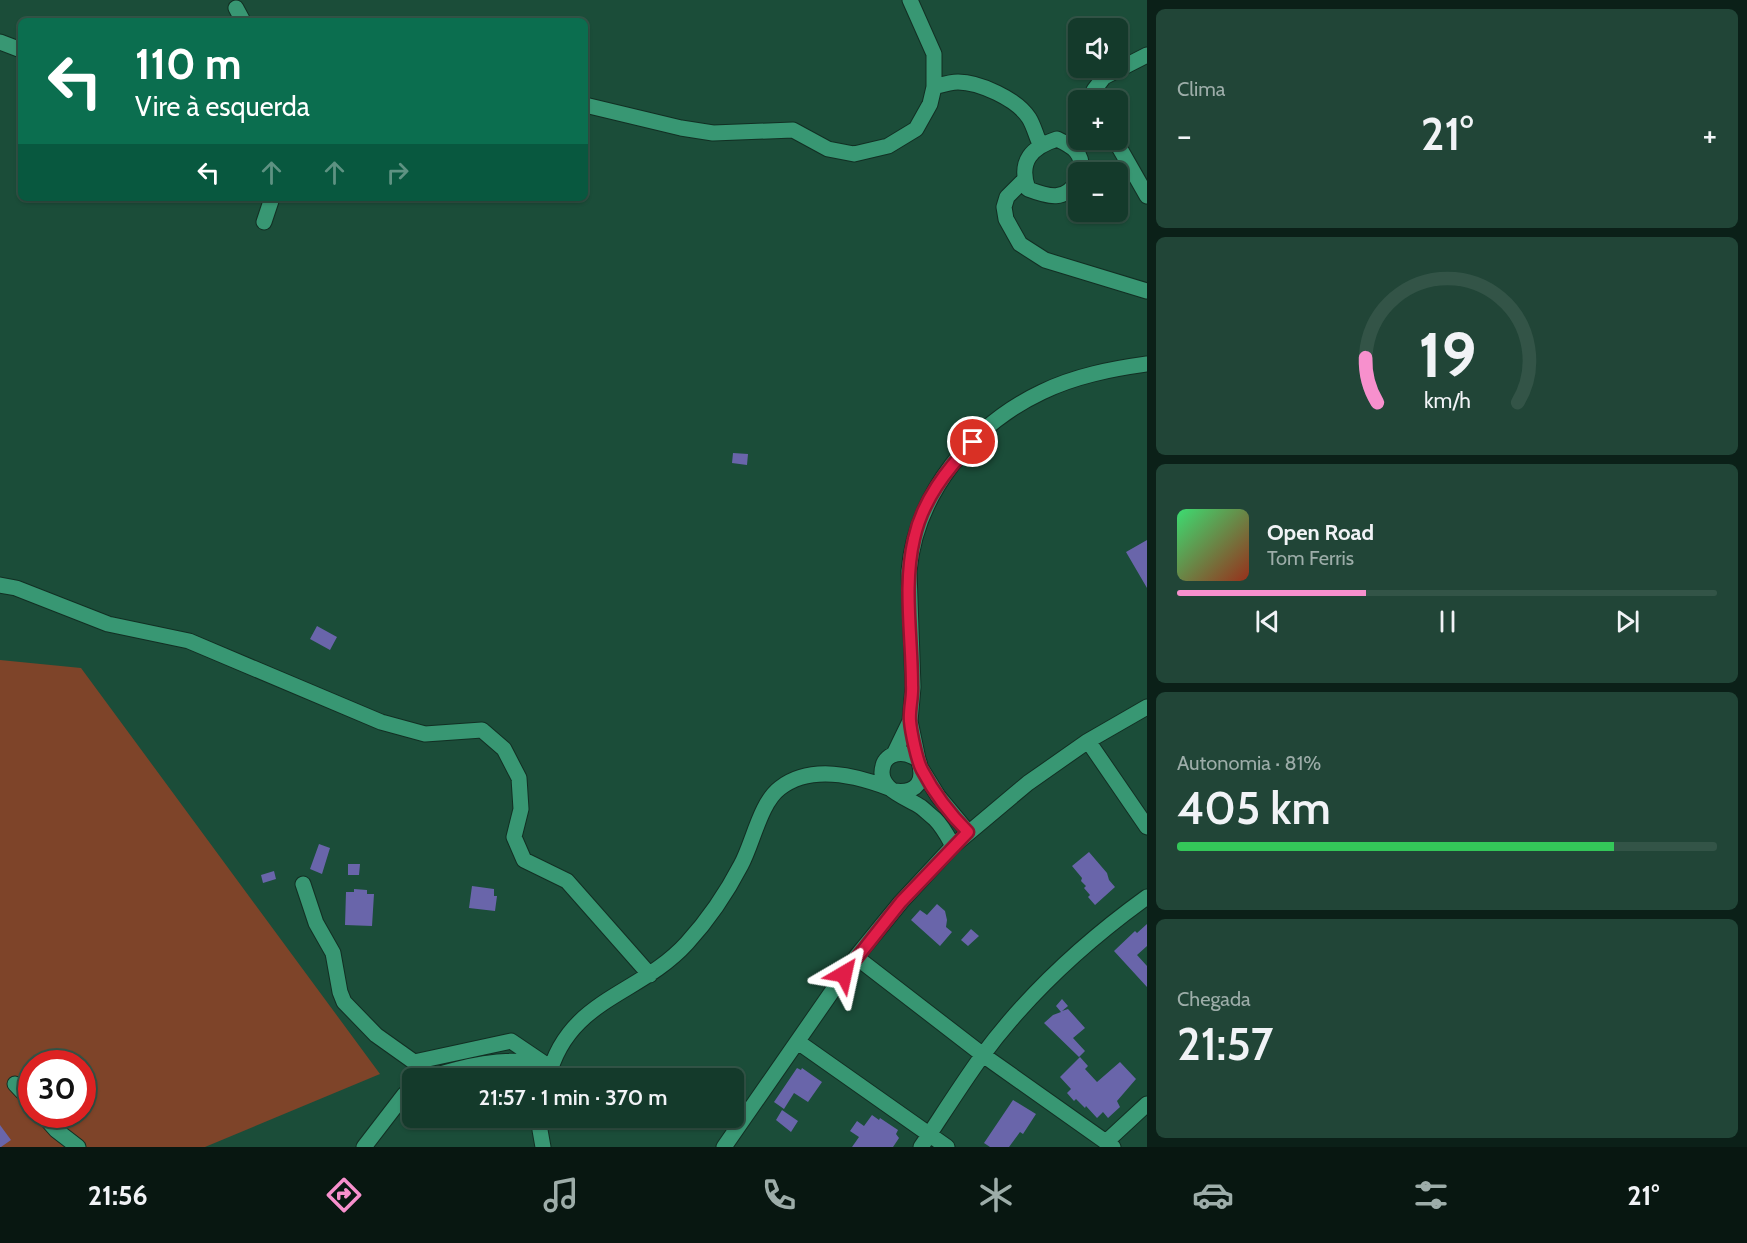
<!DOCTYPE html>
<html lang="pt">
<meta charset="utf-8">
<style>
body{margin:0;font-family:Cabin,sans-serif;background:#214537;color:#f1f3f6;height:100vh;display:flex;flex-direction:column;font-size:22px;white-space:nowrap}
*{box-sizing:border-box;margin:0}
p{font-size:20px;color:#9dada9}
.icon{flex:none;width:33px;height:33px;fill:none;stroke:currentColor;stroke-width:2;stroke-linecap:round;stroke-linejoin:round}
.map{position:relative;flex:1;overflow:hidden}
.drawer{display:flex;flex-direction:column;gap:9px;padding:9px;background:#0b2018;width:600px}
.drawer>*{flex:none}
.banner{position:absolute;left:18px;top:18px;width:570px;height:183px;border-radius:9px;box-shadow:0 2px 4px #0004,0 0 0 2px #335447;background:#0b6e4f;color:#fff;overflow:hidden}
.tools{position:absolute;left:1068px;top:18px;display:grid;gap:12px}
.tools a{display:grid;place-items:center;width:60px;height:60px;border-radius:9px;background:#143a2b;box-shadow:0 2px 4px #0004,0 0 0 2px #335447;font-size:30px}
.speed{position:absolute;left:18px;top:1050px;display:flex;gap:12px;font-size:30px;font-weight:700;text-align:center}
.speed>*{display:grid;place-content:center;width:78px;height:78px;border-radius:50%;background:#143a2b;box-shadow:0 2px 4px #0004,0 0 0 2px #335447;line-height:1}
.speed .limit{border:9px solid #d22;background:#fff;color:#111}
.pin{position:absolute;display:grid;place-items:center;width:51px;height:51px;color:#fff;margin:-26px;border:3px solid #fff;border-radius:50%;box-shadow:0 2px 6px #0007}
.me{position:absolute;width:66px;margin:-33px;rotate:36deg;stroke-linejoin:round;filter:drop-shadow(0 0 4px #0008)}
.turn{display:flex;align-items:center;gap:21px;height:126px;padding:0 18px;font-size:27px}
.turn .icon{width:78px;height:78px;stroke-width:2.5}
.turn b{display:block;font-size:42px;line-height:51px}
.lanes{display:flex;align-items:center;height:57px;padding:0 18px;background:#0003;justify-content:center;gap:30px;direction:ltr}
.lanes .off{opacity:.35}
.big{font-size:45px;font-weight:600;line-height:1.1}
.drawer .card{flex:1;display:flex;flex-direction:column;justify-content:center;gap:9px;min-width:0;padding:0 21px;border-radius:9px;background:#214537}
.drawer .dial{align-items:center;gap:0}
.dial svg{height:156px;overflow:visible;fill:none;stroke:#335447;stroke-width:7;stroke-linecap:round;text-anchor:middle}
.dial text{fill:#f1f3f6;stroke:none}
.song{display:flex;align-items:center;gap:18px}
.cover{width:72px;height:72px;border-radius:9px;background:linear-gradient(135deg,hsl(140 70% 55%),hsl(10 70% 35%))}
.played{height:6px;border-radius:3px;background:linear-gradient(90deg,#f790cd 35%,#335447 35%)}
.keys{display:flex;justify-content:space-around;direction:ltr}
.heat{display:flex;justify-content:space-between;align-items:center;font-size:33px;direction:ltr}
.charge{height:9px;border-radius:4px;background:linear-gradient(90deg,#34c759 81%,#335447 0)}
.trip{position:absolute;left:402px;top:1068px;width:342px;height:60px;border-radius:9px;background:#143a2b;box-shadow:0 2px 4px #0004,0 0 0 2px #335447;font-weight:600;line-height:60px;text-align:center}
.menu{display:flex;height:96px;justify-content:space-around;align-items:center;background:#081711;color:#9dada9}
.menu .icon{width:42px;height:42px}
.menu .on{color:#f790cd}
.menu b{font-size:27px;color:#f1f3f6}
main{display:flex;flex:1;min-height:0}
.map>svg:first-child{display:block}
</style>
<main>
<div class="map">
<svg width="1147" height="1147" viewBox="0 0 1147 1147">
<rect width="100%" height="100%" fill="#1b4d39"/>
<path fill="#7e4429" fill-rule="evenodd" d="M0,660L81,668L380,1074L205,1147H0ZM32,1064H82V1114H32Z"/>
<path fill="#6965aa" d="M733,453L748,454L747,465L732,463Z
M1147,540V588L1126,552Z
M317,626L337,637L330,650L310,639Z
M319,844L330,848L322,874L310,869Z
M1089,852L1107,873L1109,880L1115,887L1095,905L1088,897L1090,895L1084,888L1086,886L1081,881L1082,878L1072,866Z
M348,864H360L359,875H348Z
M274,871L276,879L263,883L261,875Z
M472,886L494,889V896H497L495,911L469,908Z
M354,889L367,890V894H374L372,926L345,925L346,892H354Z
M937,904L945,911L947,920L946,927L952,932L940,946L911,920L920,910L927,915Z
M1147,924V946L1137,955L1147,966V987L1114,951L1135,931L1137,933Z
M971,929L979,936L968,946L961,940Z
M1062,999L1068,1006L1062,1011L1068,1009L1085,1028L1073,1038L1085,1051L1079,1057L1044,1023L1053,1015L1061,1012L1056,1006Z
M1080,1057L1088,1066L1085,1069L1097,1082L1120,1062L1136,1079L1117,1101L1120,1107L1108,1118L1103,1112L1097,1118L1086,1106L1085,1108L1076,1099L1074,1101L1067,1093L1071,1089L1060,1077Z
M797,1068L801,1070L802,1068L822,1082L808,1102L794,1093L784,1109L774,1102Z
M1013,1100L1036,1114L1023,1134L1020,1132L1009,1147H990L984,1143Z
M782,1110L798,1121L791,1132L776,1120Z
M872,1115L879,1120L880,1118L898,1130L896,1134L899,1138L893,1147H852L859,1137L850,1131L857,1121L864,1126Z
M0,1125L11,1140L1,1147H0Z"/>
<g fill="none" stroke-linecap="round" stroke-linejoin="round">
<g stroke="#122f23" stroke-width="17">
<path id="minor" d="M236,8L243,21
M0,42L21,50
M934,87C941,85 950,82 958,82C979,82 1017,99 1029,118C1034,126 1036,136 1040,144
M1095,100L1094,90L1104,77L1147,55
M585,105L681,128L713,133L793,130L828,149L854,154L888,146L916,129L930,104L934,87V54L910,0
M1115,140L1147,196
M1025,179L1007,197L1004,207L1006,219L1020,244L1045,260L1147,291
M1078,180C1065,202 1049,197 1028,189C1018,161 1032,147 1057,139C1074,147 1082,152 1082,172
M264,222L272,198
M0,585L16,588L108,624L189,641L381,722L425,734L482,730L504,749L519,778L521,809L514,837L524,860L567,881L650,975
M1088,741L1147,827
M894,754L910,721
M918,759L910,721L913,687L909,571C916,494 972,425 1042,392C1075,376 1111,369 1147,364
M922,770L938,796L968,832
M894,791C917,794 926,781 918,759C910,755 904,752 896,754C890,755 884,760 883,766C876,789 906,797 921,807C926,811 930,815 935,819C943,827 948,837 953,846
M303,884L316,923L333,953L340,992L344,1002L376,1035L414,1062L511,1041L551,1068
M856,957L983,1055L1113,1147
M798,1042L947,1147
M427,1078C462,1067 506,1055 542,1065
M548,1078C568,998 639,996 687,943C708,920 727,892 741,865C753,843 760,803 780,788C811,764 855,775 889,788
M15,1084L32,1102
M42,1114L56,1130L78,1147
M541,1118L540,1130L543,1147
M1106,1142L1147,1104
M364,1147L404,1095L412,1087
M724,1147L856,957L901,902L953,846L1028,783L1088,741L1147,707
M921,1147C941,1117 961,1085 982,1056C1027,995 1086,941 1147,897"/>
</g>
<use href="#minor" stroke="#389773" stroke-width="15"/>
</g>
<g fill="none" stroke-linecap="round" stroke-linejoin="round">
<g stroke="#92132f" stroke-width="15">
<path id="route" d="M844,974L901,902L968,832C950,814 934,793 922,770C917,761 911,732 910,721C909,709 913,697 912,685C912,637 903,585 914,539C922,501 947,469 973,442"/>
</g>
<use href="#route" stroke="#e11d48" stroke-width="10"/>
</g>
</svg>
<div class="tools">
<a><svg class="icon" aria-label="sound" viewBox="0 0 24 24"><path d="M4 9h4l5-4v14l-5-4H4zM17 9q2 3 0 6"/></svg></a>
<a>+</a>
<a>−</a>
</div>
<div class="speed"><div class="limit">30</div></div>
<div class="pin" style="left:973px;top:442px;background:#d93025"><svg class="icon" aria-label="arrive" viewBox="0 0 24 24"><path d="M6 21V4h12l-3 4 3 4H6"/></svg></div>
<svg class="me" style="left:844px;top:974px" viewBox="-20 -20 40 40"><path d="M0-17L14 15 0 8-14 15z" fill="#e11d48" stroke="#fff" stroke-width="4"/></svg>
<div class="trip">21:57 · 1 min · 370 m</div>
<div class="banner">
<div class="turn"><svg class="icon" aria-label="left" viewBox="0 0 24 24"><path d="M17 20v-9H6M10 6l-5 5 5 5"/></svg><div><b>110 m</b>Vire à esquerda</div></div>
<div class="lanes"><svg class="icon" aria-label="left" viewBox="0 0 24 24"><path d="M17 20v-9H6M10 6l-5 5 5 5"/></svg><svg class="icon off" aria-label="ahead" viewBox="0 0 24 24"><path d="M12 20V5M6 11l6-6 6 6"/></svg><svg class="icon off" aria-label="ahead" viewBox="0 0 24 24"><path d="M12 20V5M6 11l6-6 6 6"/></svg><svg class="icon off" aria-label="right" viewBox="0 0 24 24"><path d="M7 20v-9h11M14 6l5 5-5 5"/></svg></div>
</div>
</div>
<section class="drawer">
<div class="card"><p>Clima</p>
<div class="heat"><a>−</a><b class="big">21°</b><a>+</a></div>
</div>
<div class="card dial"><svg viewBox="0 0 100 80">
<path d="M14 69A42 42 0 1 1 86 69"/>
<path d="M14 69A42 42 0 0 1 8 46" stroke="#f790cd"/>
<text x="50" y="56" font-size="32" font-weight="700">19</text>
<text x="50" y="72" font-size="11">km/h</text>
</svg></div>
<div class="card">
<div class="song"><i class="cover"></i><div><b>Open Road</b><p>Tom Ferris</p></div></div>
<div class="played"></div>
<div class="keys"><svg class="icon" aria-label="previous" viewBox="0 0 24 24"><path d="M18 5L8 12l10 7zM5 5v14"/></svg><svg class="icon" aria-label="pause" viewBox="0 0 24 24"><path d="M8 5v14M16 5v14"/></svg><svg class="icon" aria-label="next" viewBox="0 0 24 24"><path d="M6 5l10 7-10 7zM19 5v14"/></svg></div>
</div>
<div class="card"><p>Autonomia · 81%</p><b class="big">405 km</b><div class="charge"></div></div>
<div class="card"><p>Chegada</p><b class="big">21:57</b></div>
</section>
</main>
<nav class="menu">
<b>21:56</b>
<svg class="icon on" aria-label="directions" viewBox="0 0 24 24"><path d="M12 3l9 9-9 9-9-9zM9 14v-3h6M13 9l2 2-2 2"/></svg>
<svg class="icon" aria-label="music" viewBox="0 0 24 24"><path d="M9 18V5l10-2v13"/><circle cx="6" cy="18" r="3"/><circle cx="16" cy="16" r="3"/></svg>
<svg class="icon" aria-label="phone" viewBox="0 0 24 24"><path d="M5 4h4l2 5-3 2q2 4 5 5l2-3 5 2v4C11 20 4 13 5 4z"/></svg>
<svg class="icon" aria-label="climate" viewBox="0 0 24 24"><path d="M12 3v18M4 7l16 10M4 17L20 7"/></svg>
<svg class="icon" aria-label="car" viewBox="0 0 24 24"><path d="M5 17H2v-5l4-1 3-4h7l3 4 3 1v5h-3M9 17h6M6 11h13"/><circle cx="7" cy="17" r="2"/><circle cx="17" cy="17" r="2"/></svg>
<svg class="icon" aria-label="filters" viewBox="0 0 24 24"><path d="M4 7h16M4 17h16"/><circle cx="9" cy="7" r="2"/><circle cx="15" cy="17" r="2"/></svg>
<b>21°</b>
</nav>
